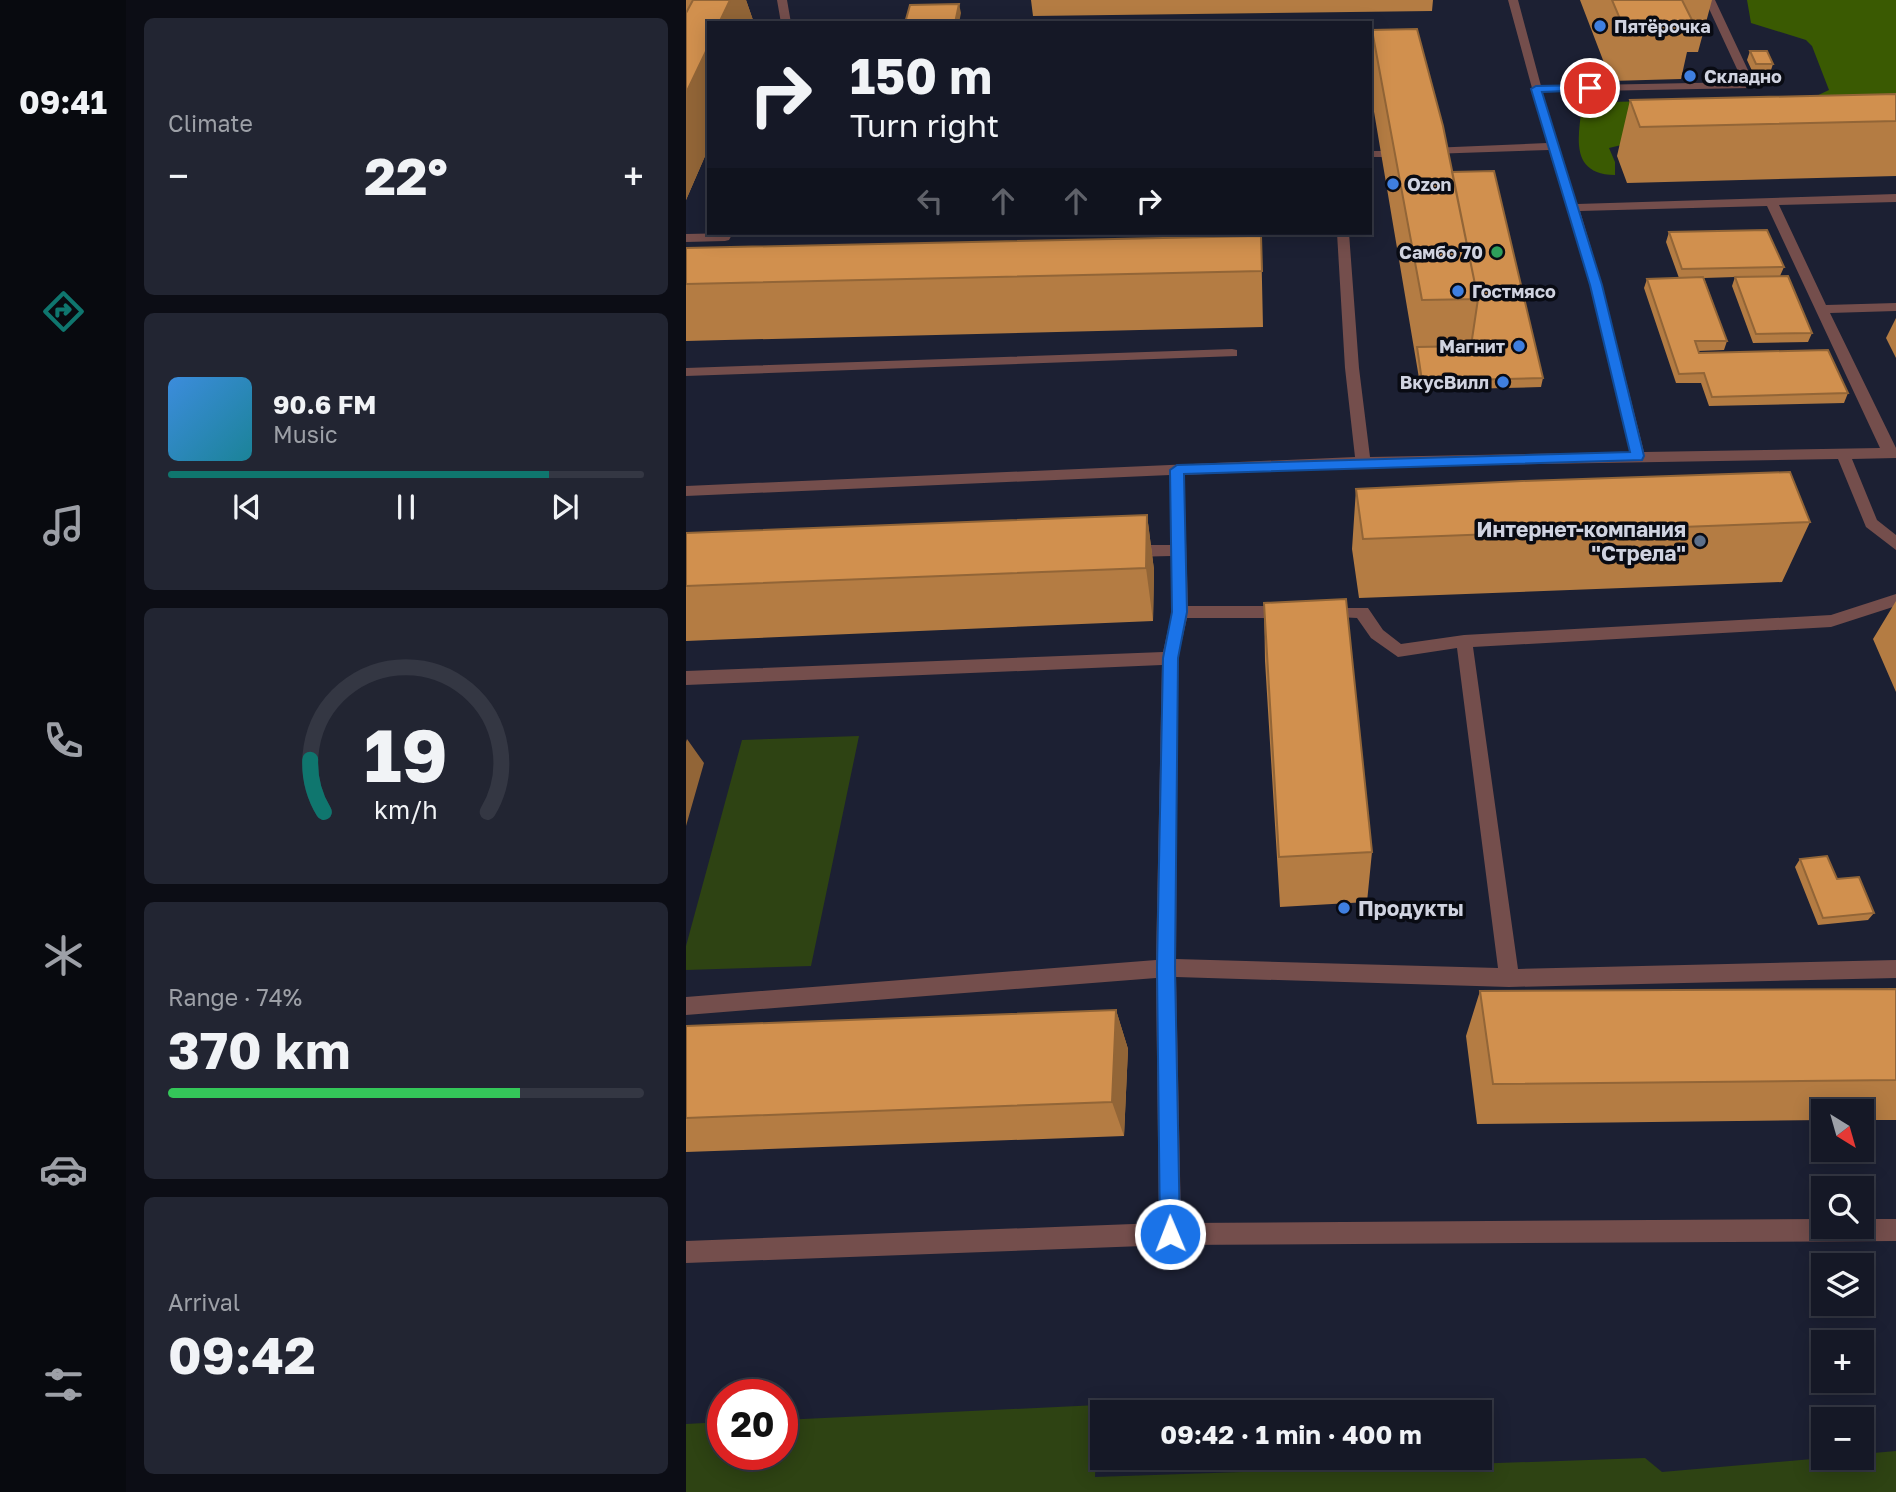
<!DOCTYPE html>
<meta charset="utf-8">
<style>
body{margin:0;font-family:"Golos Text",sans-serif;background:#222532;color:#f1f3f6;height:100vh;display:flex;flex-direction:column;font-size:26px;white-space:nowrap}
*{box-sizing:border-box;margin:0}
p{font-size:23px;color:#9da0a7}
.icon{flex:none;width:38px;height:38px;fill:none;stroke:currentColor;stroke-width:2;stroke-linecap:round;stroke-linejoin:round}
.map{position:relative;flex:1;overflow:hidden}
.panel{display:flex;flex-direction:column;gap:18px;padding:18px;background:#0c0d15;width:560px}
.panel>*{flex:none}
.top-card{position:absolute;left:21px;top:21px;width:665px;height:214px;border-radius:0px;box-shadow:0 4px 18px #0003,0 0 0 2px #343743;background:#151826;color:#f1f3f6;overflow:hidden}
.needle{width:46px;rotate:143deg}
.buttons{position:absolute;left:1125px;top:1099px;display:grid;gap:14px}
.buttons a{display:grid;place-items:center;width:63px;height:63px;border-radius:0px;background:#151826;box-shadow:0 4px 18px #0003,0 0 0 2px #343743;font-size:35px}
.speed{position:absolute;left:21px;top:1379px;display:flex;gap:14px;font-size:35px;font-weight:700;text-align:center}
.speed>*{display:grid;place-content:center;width:91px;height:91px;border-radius:50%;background:#151826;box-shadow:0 4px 18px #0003,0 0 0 2px #343743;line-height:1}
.speed .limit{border:10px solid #d22;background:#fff;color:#111}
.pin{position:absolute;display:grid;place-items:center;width:60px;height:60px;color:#fff;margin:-30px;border:4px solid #fff;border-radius:50%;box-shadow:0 2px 7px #0007}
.me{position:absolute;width:77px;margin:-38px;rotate:359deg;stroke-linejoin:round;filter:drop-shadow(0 0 5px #0008)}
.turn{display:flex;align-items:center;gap:24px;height:147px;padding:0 28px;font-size:32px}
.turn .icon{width:91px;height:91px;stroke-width:2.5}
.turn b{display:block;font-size:49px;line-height:60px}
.lanes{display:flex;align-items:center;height:66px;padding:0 28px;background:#0003;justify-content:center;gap:35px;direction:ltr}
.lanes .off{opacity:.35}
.big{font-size:52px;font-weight:700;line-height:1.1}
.panel .tile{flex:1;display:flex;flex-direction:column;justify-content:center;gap:10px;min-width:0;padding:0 24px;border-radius:10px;background:#222532}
.panel .dial{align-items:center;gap:0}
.dial svg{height:182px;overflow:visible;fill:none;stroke:#343743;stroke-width:7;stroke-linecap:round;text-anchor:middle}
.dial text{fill:#f1f3f6;stroke:none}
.song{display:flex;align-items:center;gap:21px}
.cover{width:84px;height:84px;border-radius:10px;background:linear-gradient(135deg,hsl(210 70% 55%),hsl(190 70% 35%))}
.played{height:7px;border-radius:4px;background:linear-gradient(90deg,#0f766e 80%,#343743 80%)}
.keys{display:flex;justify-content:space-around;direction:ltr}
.heat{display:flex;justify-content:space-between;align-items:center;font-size:38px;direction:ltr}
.charge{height:10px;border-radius:5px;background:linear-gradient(90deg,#34c759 74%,#343743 0)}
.trip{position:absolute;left:404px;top:1400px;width:402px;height:70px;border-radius:0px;background:#151826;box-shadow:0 4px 18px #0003,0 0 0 2px #343743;font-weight:700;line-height:70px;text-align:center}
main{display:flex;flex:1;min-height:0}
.dock{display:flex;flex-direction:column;width:126px;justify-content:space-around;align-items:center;background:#080a0f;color:#9da0a7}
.dock .icon{width:49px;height:49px}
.dock .current{color:#0f766e}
.dock b{font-size:32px;color:#f1f3f6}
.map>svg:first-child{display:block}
</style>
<main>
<nav class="dock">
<b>09:41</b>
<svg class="icon current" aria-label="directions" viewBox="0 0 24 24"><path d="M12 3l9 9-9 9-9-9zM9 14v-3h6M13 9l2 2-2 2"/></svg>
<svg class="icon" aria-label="music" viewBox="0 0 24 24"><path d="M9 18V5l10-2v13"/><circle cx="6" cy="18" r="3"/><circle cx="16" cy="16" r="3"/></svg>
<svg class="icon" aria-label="phone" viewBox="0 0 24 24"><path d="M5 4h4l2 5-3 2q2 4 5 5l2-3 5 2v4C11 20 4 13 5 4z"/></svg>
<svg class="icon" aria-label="climate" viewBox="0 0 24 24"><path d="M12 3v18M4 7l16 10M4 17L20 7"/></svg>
<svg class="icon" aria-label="car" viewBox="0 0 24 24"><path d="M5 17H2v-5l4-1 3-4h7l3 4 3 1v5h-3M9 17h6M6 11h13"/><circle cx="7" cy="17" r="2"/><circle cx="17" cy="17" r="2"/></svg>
<svg class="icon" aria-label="filters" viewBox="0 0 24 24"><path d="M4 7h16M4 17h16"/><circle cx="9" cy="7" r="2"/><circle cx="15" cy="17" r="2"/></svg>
</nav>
<section class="panel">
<div class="tile"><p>Climate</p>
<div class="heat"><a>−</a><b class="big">22°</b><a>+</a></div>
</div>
<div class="tile">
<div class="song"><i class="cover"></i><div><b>90.6 FM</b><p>Music</p></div></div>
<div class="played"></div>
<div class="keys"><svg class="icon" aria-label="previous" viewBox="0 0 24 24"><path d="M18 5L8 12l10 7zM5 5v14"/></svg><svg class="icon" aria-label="pause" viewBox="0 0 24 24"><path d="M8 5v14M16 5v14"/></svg><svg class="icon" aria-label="next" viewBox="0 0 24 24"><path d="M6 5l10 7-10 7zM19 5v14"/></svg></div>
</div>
<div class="tile dial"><svg viewBox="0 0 100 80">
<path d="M14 69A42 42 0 1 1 86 69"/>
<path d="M14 69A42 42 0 0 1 8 46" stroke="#0f766e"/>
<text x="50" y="56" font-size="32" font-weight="700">19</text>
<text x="50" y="72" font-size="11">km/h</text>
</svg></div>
<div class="tile"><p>Range · 74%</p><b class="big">370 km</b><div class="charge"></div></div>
<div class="tile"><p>Arrival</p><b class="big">09:42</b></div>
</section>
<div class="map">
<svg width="1210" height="1492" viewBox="0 0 1210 1492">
<rect width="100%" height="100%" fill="#1c2033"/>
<path fill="#2e4313" d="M173,736L125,966L0,970V946L56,740Z
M412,1405L409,1477L959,1458L976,1472L1138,1458H1176V1454L1210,1451V1492H0V1424L37,1422V1454H96V1420Z"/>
<path fill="#3a5a02" d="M1061,0H1210V128L956,140L923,148L929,162V175C884,174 892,138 896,106L921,102L1126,98L1143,90L1126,46L1120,40L1065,23Z"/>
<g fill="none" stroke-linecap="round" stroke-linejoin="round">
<path fill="#744e4c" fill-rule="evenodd" d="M91,0H101L105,23H95Z
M822,0H832L855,86L1057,82L1019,0H1029L1069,85L1064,88L856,92L891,204L1210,194V202L1093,205L1140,305L1210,303V311L1144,313L1210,448V458L1166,459L1191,520L1210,535V550L1180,527L1152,459L677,467L498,475L502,606H600L608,612L600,618H501L492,658L490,959L812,968L771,648L712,657L685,638L671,618L632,616L630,612L632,608H682L697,630L715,644L778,635L1145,615L1210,594V606L1145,627L787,647L832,969L1210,960V978L823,987L490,977L495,1223L1138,1219V1227H1176V1219H1210V1241L484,1245L0,1263V1241L473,1223L470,978L0,1015V997L470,960L476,665L0,685V671L477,652L486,612L485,556L444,557L436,551L444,545H485L484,475L0,496V486L669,457L659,368L651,233H663L673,368L684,457L944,452L904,285L863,150L744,154L738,151L744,148L861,143ZM1081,206L1194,448L958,452L916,285L894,211Z
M684,151H696L702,154L696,157H684Z
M47,233L43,240L39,241L0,242V234Z
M546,349L551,350V356L0,376V368Z"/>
</g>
<path fill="#b47c43" d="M0,0H60L68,23H23V147L0,200Z
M345,0H747L746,11L347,16Z
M894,0H1026L1012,52H1001L995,79L925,81Z
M686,30L766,172L857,378L855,387L735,390L684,88Z
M1064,51L1087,64L1084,73H1067L1061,60Z
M1210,94V176L941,183L931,156L944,100Z
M983,232L1098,267L1094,276L1126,333L1122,342L1067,343L1046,286L1049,277L1018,278L1041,341L1038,350L1012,351L1013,353L1162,393L1158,403L1023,406L1015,383H990L958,288L961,279L993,278L980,242Z
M548,233H574V236H549Z
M575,236L577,327L0,341V248Z
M1210,318V358L1200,338Z
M670,489L1124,522L1096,582L673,598L666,549Z
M461,515L468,570L467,621L0,641V533Z
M1210,601V692L1187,639Z
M578,603L686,852L681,902L594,907L579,661Z
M1114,859L1151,879L1188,913L1182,920L1132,925L1109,867Z
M1210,989V1120H1176V1111H1138V1120L791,1124L780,1036L794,991Z
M430,1010L442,1049L438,1136L0,1152V1026Z"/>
<path fill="#926537" d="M23,0H60L68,23H32Z
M273,4L275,13L273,23H269Z
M23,45V147L0,200V93Z
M461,515L468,570L467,621L460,568Z
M1,739L18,763L0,826V742Z
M430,1010L442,1049L438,1136L426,1102Z"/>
<path fill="#d1904e" stroke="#926537" stroke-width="2" d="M7,0H44L33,23H23V45L0,93V13Z
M926,0H996L1008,24L937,26Z
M273,4L269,23H219L224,5Z
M731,29L757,126L792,299L736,300L686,30Z
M1064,51H1081L1087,64H1070Z
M1210,94V121L954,127L944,100Z
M808,171L857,378L736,381L731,347L785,346L792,299L766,172Z
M1081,230L1098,267L996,269L983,232Z
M575,236L576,271L0,284V248Z
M1102,276L1126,333L1070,334L1049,277Z
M1017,277L1041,341H1009L1013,353L1142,350L1162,393L1026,397L1018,373L993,374L961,279Z
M1104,472L1124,522L677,539L670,489L836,481Z
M461,515L460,568L0,586V533Z
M660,599L686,852L593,857L578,603Z
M1141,856L1151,879L1173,877L1188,913L1137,918L1114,859Z
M1210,989V1080L807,1084L794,991Z
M430,1010L426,1102L0,1118V1026Z"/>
<path fill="#1a73e8" stroke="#114b97" stroke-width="2" d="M904,85L907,90L856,92L916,285L958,456L956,460L498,474L501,612L492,658L489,968L494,1234L491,1242L484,1245L477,1242L474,1234L471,968L477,658L486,612L484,470L491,465L944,452L904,285L845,89L850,86Z"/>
<g fill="#3f7fe0" stroke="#090b13" stroke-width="2.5">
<circle cx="914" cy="26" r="7"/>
<circle cx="1004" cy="76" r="7"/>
<circle cx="707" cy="184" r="7"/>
<circle cx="772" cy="291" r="7"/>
<circle cx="833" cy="346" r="7"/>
<circle cx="817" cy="382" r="7"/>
<circle cx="658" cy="908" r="7"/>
</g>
<circle fill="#2e9e5b" stroke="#090b13" stroke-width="2.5" cx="811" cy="252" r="7"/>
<circle fill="#5c6f8a" stroke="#090b13" stroke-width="2.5" cx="1014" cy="541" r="7"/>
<g text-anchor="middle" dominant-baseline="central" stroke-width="7" stroke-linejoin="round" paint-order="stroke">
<g font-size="18" font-weight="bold" fill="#d0d3e0" stroke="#090b13" text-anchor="start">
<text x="928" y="26">Пятёрочка</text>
<text x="1018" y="76">Складно</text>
<text x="721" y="184">Ozon</text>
<text x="797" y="252" text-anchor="end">Самбо 70</text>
<text x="786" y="291">Гостмясо</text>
<text x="819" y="346" text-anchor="end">Магнит</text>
<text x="803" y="382" text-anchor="end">ВкусВилл</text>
</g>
<g font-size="21" font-weight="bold" fill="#d0d3e0" stroke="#090b13" text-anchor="end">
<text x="1000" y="529">Интернет-компания<tspan x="1000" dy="24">"Стрела"</tspan></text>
<text x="672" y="908" text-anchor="start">Продукты</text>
</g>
</g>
</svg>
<div class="buttons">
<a><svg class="needle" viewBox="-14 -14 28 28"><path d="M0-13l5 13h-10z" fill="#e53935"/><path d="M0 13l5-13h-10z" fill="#9da0a7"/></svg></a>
<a><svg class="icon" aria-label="search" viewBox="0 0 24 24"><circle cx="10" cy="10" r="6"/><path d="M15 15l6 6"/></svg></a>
<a><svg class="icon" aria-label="layers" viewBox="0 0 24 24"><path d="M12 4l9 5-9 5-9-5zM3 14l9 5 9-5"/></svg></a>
<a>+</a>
<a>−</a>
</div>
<div class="speed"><div class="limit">20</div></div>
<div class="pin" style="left:904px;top:88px;background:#d93025"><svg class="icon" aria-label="arrive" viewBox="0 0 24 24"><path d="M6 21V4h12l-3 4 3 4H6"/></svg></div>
<svg class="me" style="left:484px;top:1234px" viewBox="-20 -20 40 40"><circle r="17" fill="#1a73e8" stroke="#fff" stroke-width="3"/><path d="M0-11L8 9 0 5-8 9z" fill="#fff"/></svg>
<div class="trip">09:42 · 1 min · 400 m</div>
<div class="top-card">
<div class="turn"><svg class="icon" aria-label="right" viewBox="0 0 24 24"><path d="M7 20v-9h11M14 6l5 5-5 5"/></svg><div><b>150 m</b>Turn right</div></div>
<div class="lanes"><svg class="icon off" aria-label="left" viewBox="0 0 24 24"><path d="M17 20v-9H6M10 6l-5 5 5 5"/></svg><svg class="icon off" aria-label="ahead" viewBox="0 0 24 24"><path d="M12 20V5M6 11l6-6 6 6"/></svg><svg class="icon off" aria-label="ahead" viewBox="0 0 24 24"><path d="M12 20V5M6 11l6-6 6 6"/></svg><svg class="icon" aria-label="right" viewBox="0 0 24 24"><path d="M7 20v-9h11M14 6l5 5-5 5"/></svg></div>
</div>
</div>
</main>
